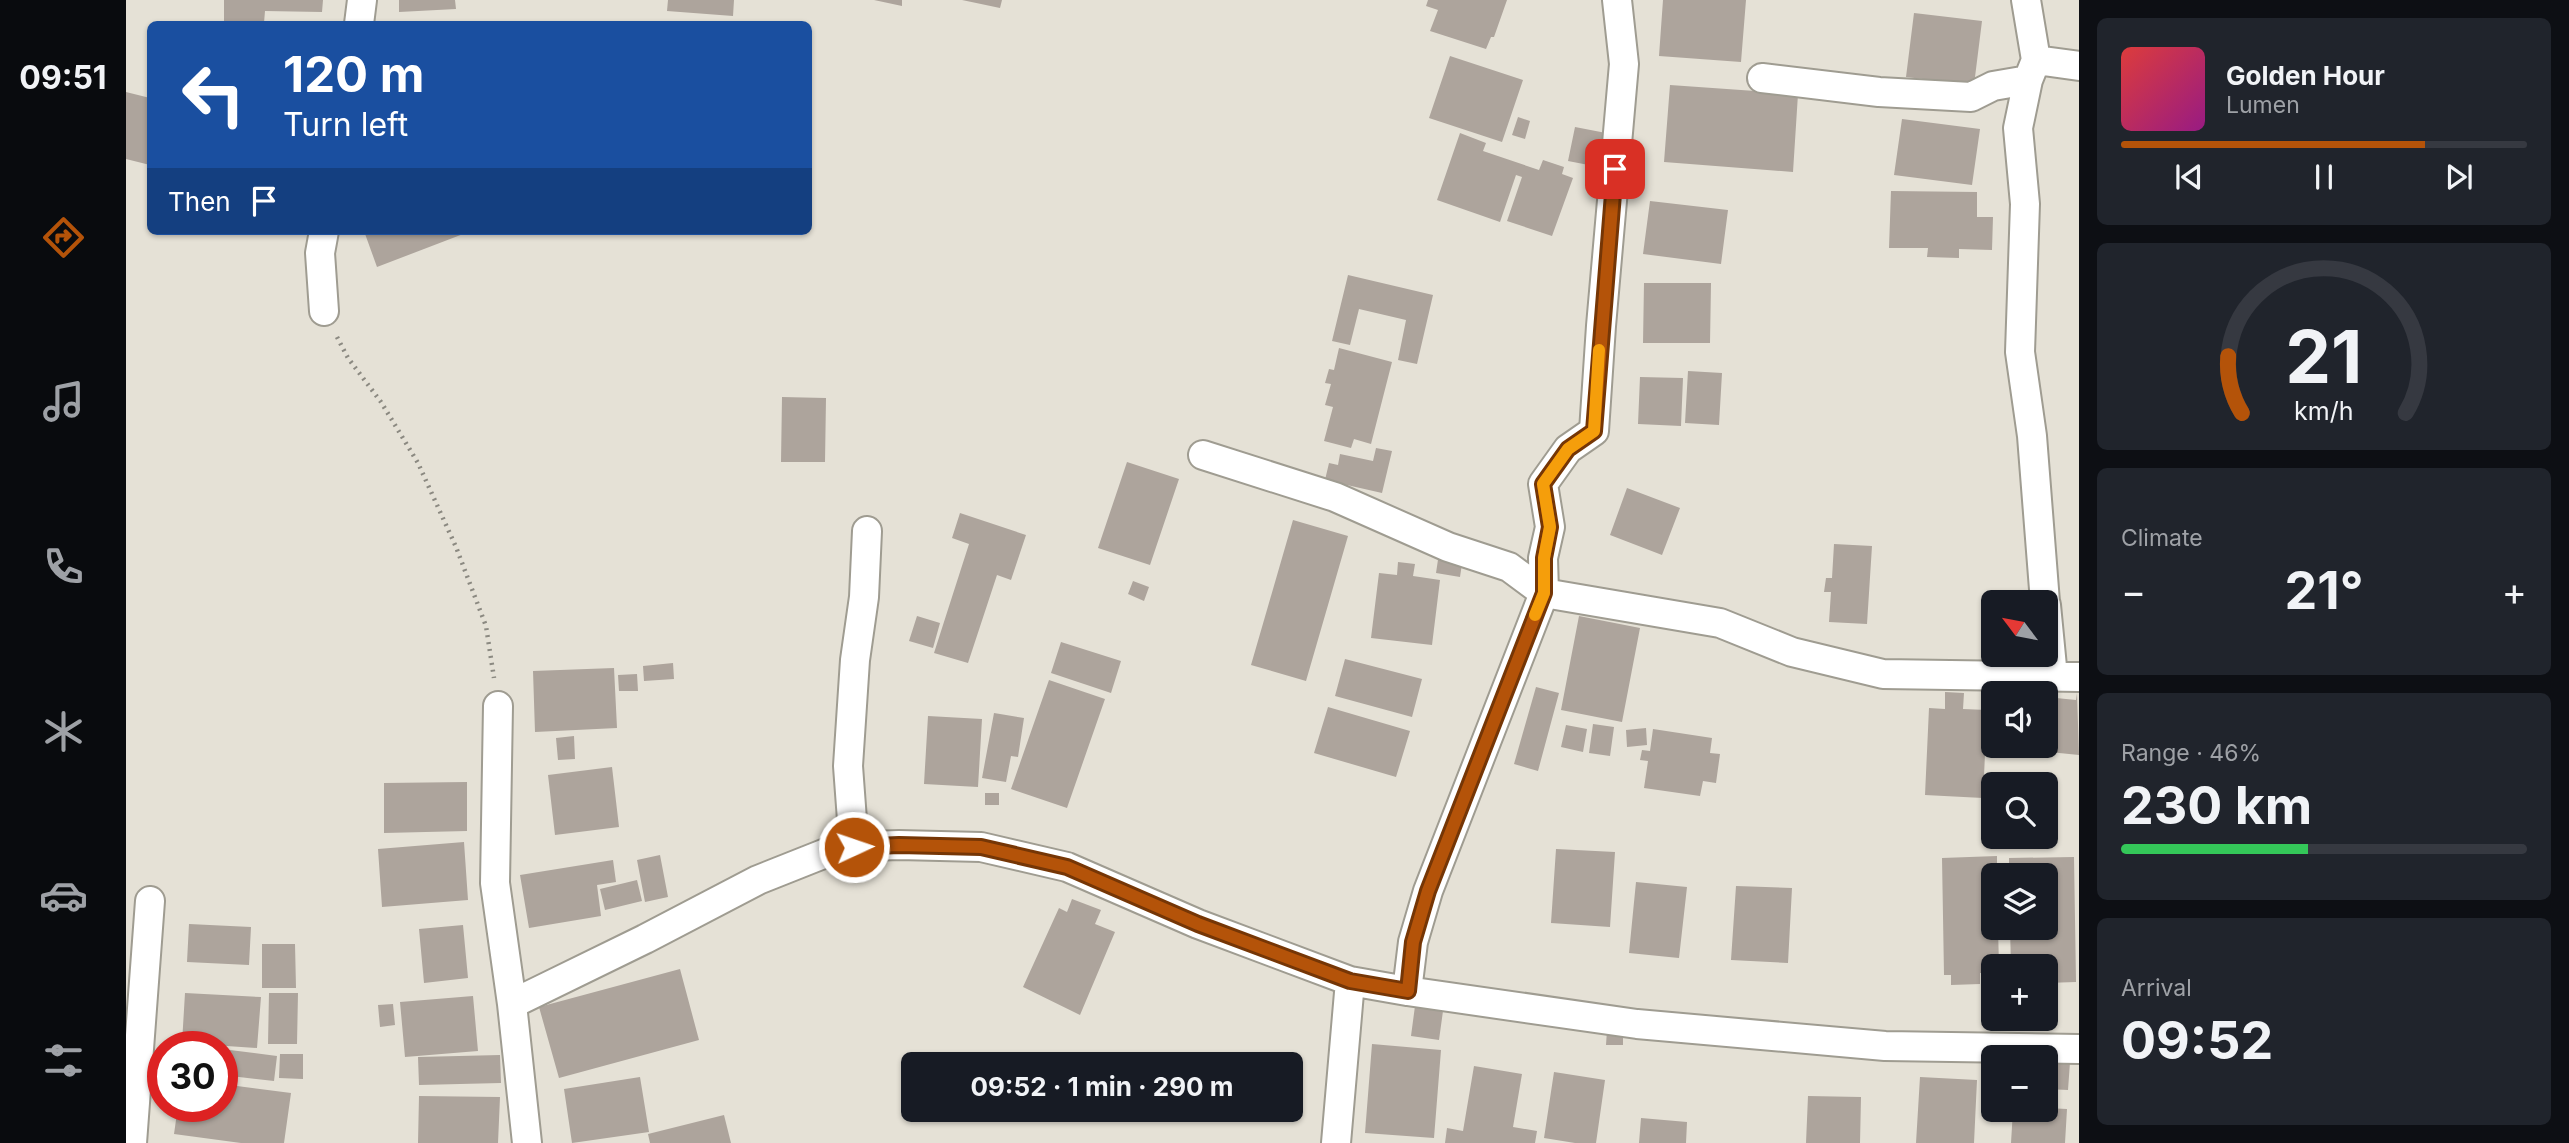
<!DOCTYPE html>
<meta charset="utf-8">
<style>
body{margin:0;font-family:Inter,sans-serif;background:#20242c;color:#f1f3f6;height:100vh;display:flex;flex-direction:column;font-size:26px;white-space:nowrap}
*{box-sizing:border-box;margin:0}
p{font-size:23px;color:#9ea1a6}
.icon{flex:none;width:38px;height:38px;fill:none;stroke:currentColor;stroke-width:2;stroke-linecap:round;stroke-linejoin:round}
.map{position:relative;flex:1;overflow:hidden}
.details{display:flex;flex-direction:column;gap:18px;padding:18px;background:#0d0f14;width:490px}
.details>*{flex:none}
.banner{position:absolute;left:21px;top:21px;width:665px;height:214px;border-radius:10px;box-shadow:0 2px 5px #0004;background:#1a4fa0;color:#fff;overflow:hidden}
.needle{width:46px;rotate:302deg}
.fabs{position:absolute;left:1855px;top:590px;display:grid;gap:14px}
.fabs a{display:grid;place-items:center;width:77px;height:77px;border-radius:10px;background:#171b24;box-shadow:0 2px 5px #0004;font-size:35px}
.speed{position:absolute;left:21px;top:1031px;display:flex;gap:14px;font-size:35px;font-weight:700;text-align:center}
.speed>*{display:grid;place-content:center;width:91px;height:91px;border-radius:50%;background:#171b24;box-shadow:0 2px 5px #0004;line-height:1}
.speed .limit{border:10px solid #d22;background:#fff;color:#111}
.pin{position:absolute;display:grid;place-items:center;width:60px;height:60px;color:#fff;margin:-30px;border-radius:14px;box-shadow:0 4px 10px #0006}
.me{position:absolute;width:77px;margin:-38px;rotate:87deg;stroke-linejoin:round;filter:drop-shadow(0 0 5px #0008)}
.turn{display:flex;align-items:center;gap:24px;height:147px;padding:0 21px;font-size:32px}
.turn .icon{width:91px;height:91px;stroke-width:2.5}
.turn b{display:block;font-size:49px;line-height:60px}
.then{display:flex;align-items:center;height:66px;padding:0 21px;background:#0003;gap:14px;font-size:26px}
.big{font-size:52px;font-weight:700;line-height:1.1}
.details .card{flex:1;display:flex;flex-direction:column;justify-content:center;gap:10px;min-width:0;padding:0 24px;border-radius:10px;background:#20242c}
.details .dial{align-items:center;gap:0}
.dial svg{height:182px;overflow:visible;fill:none;stroke:#363941;stroke-width:7;stroke-linecap:round;text-anchor:middle}
.dial text{fill:#f1f3f6;stroke:none}
.song{display:flex;align-items:center;gap:21px}
.cover{width:84px;height:84px;border-radius:10px;background:linear-gradient(135deg,hsl(0 70% 55%),hsl(310 70% 35%))}
.played{height:7px;border-radius:4px;background:linear-gradient(90deg,#b45309 75%,#363941 75%)}
.keys{display:flex;justify-content:space-around;direction:ltr}
.heat{display:flex;justify-content:space-between;align-items:center;font-size:38px;direction:ltr}
.charge{height:10px;border-radius:5px;background:linear-gradient(90deg,#34c759 46%,#363941 0)}
.trip{position:absolute;left:775px;top:1052px;width:402px;height:70px;border-radius:10px;background:#171b24;box-shadow:0 2px 5px #0004;font-weight:700;line-height:70px;text-align:center}
main{display:flex;flex:1;min-height:0}
.tab-bar{display:flex;flex-direction:column;width:126px;justify-content:space-around;align-items:center;background:#090b0e;color:#9ea1a6}
.tab-bar .icon{width:49px;height:49px}
.tab-bar .current{color:#b45309}
.tab-bar b{font-size:32px;color:#f1f3f6}
.map>svg:first-child{display:block}
</style>
<main>
<nav class="tab-bar">
<b>09:51</b>
<svg class="icon current" aria-label="directions" viewBox="0 0 24 24"><path d="M12 3l9 9-9 9-9-9zM9 14v-3h6M13 9l2 2-2 2"/></svg>
<svg class="icon" aria-label="music" viewBox="0 0 24 24"><path d="M9 18V5l10-2v13"/><circle cx="6" cy="18" r="3"/><circle cx="16" cy="16" r="3"/></svg>
<svg class="icon" aria-label="phone" viewBox="0 0 24 24"><path d="M5 4h4l2 5-3 2q2 4 5 5l2-3 5 2v4C11 20 4 13 5 4z"/></svg>
<svg class="icon" aria-label="climate" viewBox="0 0 24 24"><path d="M12 3v18M4 7l16 10M4 17L20 7"/></svg>
<svg class="icon" aria-label="car" viewBox="0 0 24 24"><path d="M5 17H2v-5l4-1 3-4h7l3 4 3 1v5h-3M9 17h6M6 11h13"/><circle cx="7" cy="17" r="2"/><circle cx="17" cy="17" r="2"/></svg>
<svg class="icon" aria-label="filters" viewBox="0 0 24 24"><path d="M4 7h16M4 17h16"/><circle cx="9" cy="7" r="2"/><circle cx="15" cy="17" r="2"/></svg>
</nav>
<div class="map">
<svg width="1953" height="1143" viewBox="0 0 1953 1143">
<rect width="100%" height="100%" fill="#e5e1d6"/>
<path fill="#ada49c" d="M98,0H197L196,12L139,11L138,23L98,22Z
M273,0H329L330,9L273,12Z
M542,0H608L607,16L541,11Z
M748,0H776V6Z
M836,0H876L874,8Z
M1302,0H1381L1368,37H1365L1360,49L1304,31L1312,10L1300,6Z
M1537,0H1620L1615,62L1533,56Z
M1788,13L1856,21L1848,85L1780,77Z
M1324,56L1397,80L1376,142L1303,118Z
M1544,85L1672,94L1667,172L1538,162Z
M0,92L24,98V165L0,159Z
M1392,117L1404,121L1399,139L1386,135Z
M1776,119L1854,129L1846,185L1768,175Z
M1449,127L1480,133L1473,167L1442,161Z
M1334,133L1360,143L1357,151L1413,170L1417,160L1438,167L1436,174L1447,178L1426,236L1381,221L1396,177L1390,175L1374,222L1311,200Z
M1765,191L1851,192V217H1867L1866,250L1833,249V258L1801,257L1802,248H1763Z
M1524,201L1602,210L1595,264L1517,254Z
M238,231H345L251,267Z
M1222,275L1307,295L1291,364L1272,360L1280,320L1233,309L1224,345L1206,341Z
M1518,283H1585L1584,343H1517Z
M1213,348L1266,362L1245,444L1228,439L1225,448L1198,441L1207,407L1199,405L1205,384L1199,383L1203,369L1208,370Z
M1562,371L1596,373L1593,425L1559,423Z
M1514,377L1557,378L1555,426L1512,424Z
M656,397L700,398L699,462H655Z
M1250,448L1266,451L1256,493L1199,480L1203,463L1212,465L1214,454L1247,461Z
M1001,462L1053,479L1024,565L972,548Z
M1501,488L1554,508L1536,555L1484,535Z
M834,513L900,535L885,580L871,575L842,663L808,653L843,544L826,538Z
M1167,520L1222,536L1180,681L1125,665Z
M1708,544L1746,546L1741,624L1703,622L1705,592H1698L1700,578H1706Z
M1313,553L1337,557L1334,577L1310,573Z
M1272,562L1289,564L1287,576L1314,580L1306,645L1245,638L1253,573L1271,575Z
M1007,581L1023,587L1018,601L1002,594Z
M791,616L814,623L807,648L783,641Z
M1453,616L1514,628L1496,722L1435,710Z
M935,642L995,661L985,693L925,673Z
M1219,659L1296,679L1286,717L1209,696Z
M547,663L548,679L518,681L517,666Z
M488,668L491,728L409,732L407,671Z
M511,674L512,691H493L492,675Z
M923,680L979,699L941,808L885,789Z
M1410,687L1433,693L1412,771L1388,764Z
M1819,692L1838,693L1837,709L1861,710L1857,798L1799,795L1803,708L1819,709Z
M1951,693L1953,755L1903,750L1904,746H1920V697L1950,700Z
M1202,707L1284,731L1270,777L1188,753Z
M868,713L898,718L892,757L885,756L880,782L856,778Z
M802,716L856,719L852,787L798,784Z
M1467,724L1488,727L1484,756L1463,753Z
M1440,725L1461,729L1457,752L1435,747Z
M1520,728L1521,745L1501,747L1500,730Z
M1527,729L1586,738L1584,753L1594,754L1590,783L1577,781L1574,796L1518,788L1522,761L1514,760L1516,750L1524,751Z
M448,736L449,759L432,760L430,738Z
M486,767L493,827L429,835L422,775Z
M341,782V831L258,833V783Z
M859,793H873V805H859Z
M338,842L342,900L256,907L252,849Z
M1430,849L1489,852L1484,927L1425,923Z
M534,855L542,897L519,902L511,860Z
M1871,856V875H1867V928H1872L1873,966H1867V973H1854V984L1825,985V975H1818L1816,858Z
M1948,857L1950,982L1920,983V966H1885L1884,928H1920V875H1883V858Z
M487,860L490,882L471,885L475,916L403,928L394,875Z
M511,880L516,901L479,910L474,889Z
M1510,882L1561,887L1553,958L1503,953Z
M1610,886L1666,888L1662,963L1605,960Z
M946,899L975,910L969,924L989,932L954,1015L897,987L933,908L941,912Z
M63,924L125,927L123,965L61,962Z
M337,925L342,978L298,983L293,929Z
M136,944H169L170,988H136Z
M554,969L573,1040L433,1078L413,1007Z
M59,993L135,997L131,1048L56,1043Z
M143,993H172L171,1044H142Z
M347,996L352,1051L279,1057L274,1002Z
M267,1004L269,1025L254,1027L252,1005Z
M1289,1006L1317,1011L1313,1040L1285,1036Z
M1481,1030L1497,1031V1045H1480Z
M1246,1044L1315,1050L1308,1138L1239,1133Z
M96,1049L151,1056L148,1081L96,1075Z
M154,1054H177V1079L153,1078Z
M374,1055L375,1083L293,1085L292,1057Z
M1920,1060L1944,1062L1942,1090L1920,1089Z
M1348,1066L1396,1074L1387,1127L1411,1131L1409,1143H1319L1321,1128L1337,1131Z
M1428,1072L1479,1080L1470,1143H1449L1418,1138Z
M514,1077L523,1132L446,1143L438,1089Z
M1794,1077L1851,1080L1848,1143H1790Z
M96,1084L165,1093L158,1143H115L48,1134L52,1106H96Z
M293,1096L374,1097L372,1143H292Z
M1682,1096L1735,1097L1734,1143H1680Z
M1920,1108L1941,1109L1939,1143H1885L1887,1110Z
M598,1115L605,1143H524L522,1134Z
M1515,1118L1561,1122L1560,1143H1513Z"/>
<g fill="none" stroke-linecap="round" stroke-linejoin="round">
<g stroke="#9f9c91" stroke-width="32">
<path id="street" d="M1900,0L1910,60L1902,80L1892,128L1899,204L1894,352L1906,436L1919,602
M233,24L236,0
M1910,60L1953,66
M1636,78L1753,92L1845,97L1867,86L1902,80
M198,311L194,253L198,231
M1077,455L1209,497L1322,547L1383,567L1418,593L1594,623L1666,652L1757,674L1953,677
M1920,605L1927,677
M372,706L369,883L386,1004L401,1143
M728,847L722,766L729,660L738,597L741,531
M1281,991L1287,942L1302,891L1418,593L1417,558L1424,527L1417,484L1442,449L1468,431L1475,326L1498,64L1491,0
M386,1004L519,939L632,880L715,847L773,845L855,847L941,867L1072,924L1224,981L1281,991L1511,1024L1759,1046L1953,1049
M6,1143L24,901
M1210,1143L1224,981"/>
</g>
<path stroke="#8b8981" stroke-width="4.5" stroke-dasharray="2 5" stroke-linecap="butt" d="M211,337L222,358L255,402L292,463L330,547L360,626L368,678"/>
<use href="#street" stroke="#fff" stroke-width="28"/>
</g>
<g fill="none" stroke-linecap="round" stroke-linejoin="round">
<g stroke="#753606" stroke-width="18">
<path id="route" d="M728,847L773,845L855,847L941,867L1072,924L1224,981L1282,991L1287,942L1302,891L1418,593V558L1424,527L1417,484L1442,449L1468,431L1489,169"/>
</g>
<use href="#route" stroke="#b45309" stroke-width="12"/>
<path stroke="#f59e0b" stroke-width="12" d="M1409,615L1418,593V558L1424,527L1417,484L1442,449L1468,431L1473,350"/>
</g>
</svg>
<div class="fabs">
<a><svg class="needle" viewBox="-14 -14 28 28"><path d="M0-13l5 13h-10z" fill="#e53935"/><path d="M0 13l5-13h-10z" fill="#9ea1a6"/></svg></a>
<a><svg class="icon" aria-label="sound" viewBox="0 0 24 24"><path d="M4 9h4l5-4v14l-5-4H4zM17 9q2 3 0 6"/></svg></a>
<a><svg class="icon" aria-label="search" viewBox="0 0 24 24"><circle cx="10" cy="10" r="6"/><path d="M15 15l6 6"/></svg></a>
<a><svg class="icon" aria-label="layers" viewBox="0 0 24 24"><path d="M12 4l9 5-9 5-9-5zM3 14l9 5 9-5"/></svg></a>
<a>+</a>
<a>−</a>
</div>
<div class="speed"><div class="limit">30</div></div>
<div class="pin" style="left:1489px;top:169px;background:#d93025"><svg class="icon" aria-label="arrive" viewBox="0 0 24 24"><path d="M6 21V4h12l-3 4 3 4H6"/></svg></div>
<svg class="me" style="left:728px;top:847px" viewBox="-20 -20 40 40"><circle r="17" fill="#b45309" stroke="#fff" stroke-width="3"/><path d="M0-11L8 9 0 5-8 9z" fill="#fff"/></svg>
<div class="trip">09:52 · 1 min · 290 m</div>
<div class="banner">
<div class="turn"><svg class="icon" aria-label="left" viewBox="0 0 24 24"><path d="M17 20v-9H6M10 6l-5 5 5 5"/></svg><div><b>120 m</b>Turn left</div></div>
<div class="then">Then<svg class="icon" aria-label="arrive" viewBox="0 0 24 24"><path d="M6 21V4h12l-3 4 3 4H6"/></svg></div>
</div>
</div>
<section class="details">
<div class="card">
<div class="song"><i class="cover"></i><div><b>Golden Hour</b><p>Lumen</p></div></div>
<div class="played"></div>
<div class="keys"><svg class="icon" aria-label="previous" viewBox="0 0 24 24"><path d="M18 5L8 12l10 7zM5 5v14"/></svg><svg class="icon" aria-label="pause" viewBox="0 0 24 24"><path d="M8 5v14M16 5v14"/></svg><svg class="icon" aria-label="next" viewBox="0 0 24 24"><path d="M6 5l10 7-10 7zM19 5v14"/></svg></div>
</div>
<div class="card dial"><svg viewBox="0 0 100 80">
<path d="M14 69A42 42 0 1 1 86 69"/>
<path d="M14 69A42 42 0 0 1 8 44" stroke="#b45309"/>
<text x="50" y="56" font-size="32" font-weight="700">21</text>
<text x="50" y="72" font-size="11">km/h</text>
</svg></div>
<div class="card"><p>Climate</p>
<div class="heat"><a>−</a><b class="big">21°</b><a>+</a></div>
</div>
<div class="card"><p>Range · 46%</p><b class="big">230 km</b><div class="charge"></div></div>
<div class="card"><p>Arrival</p><b class="big">09:52</b></div>
</section>
</main>
